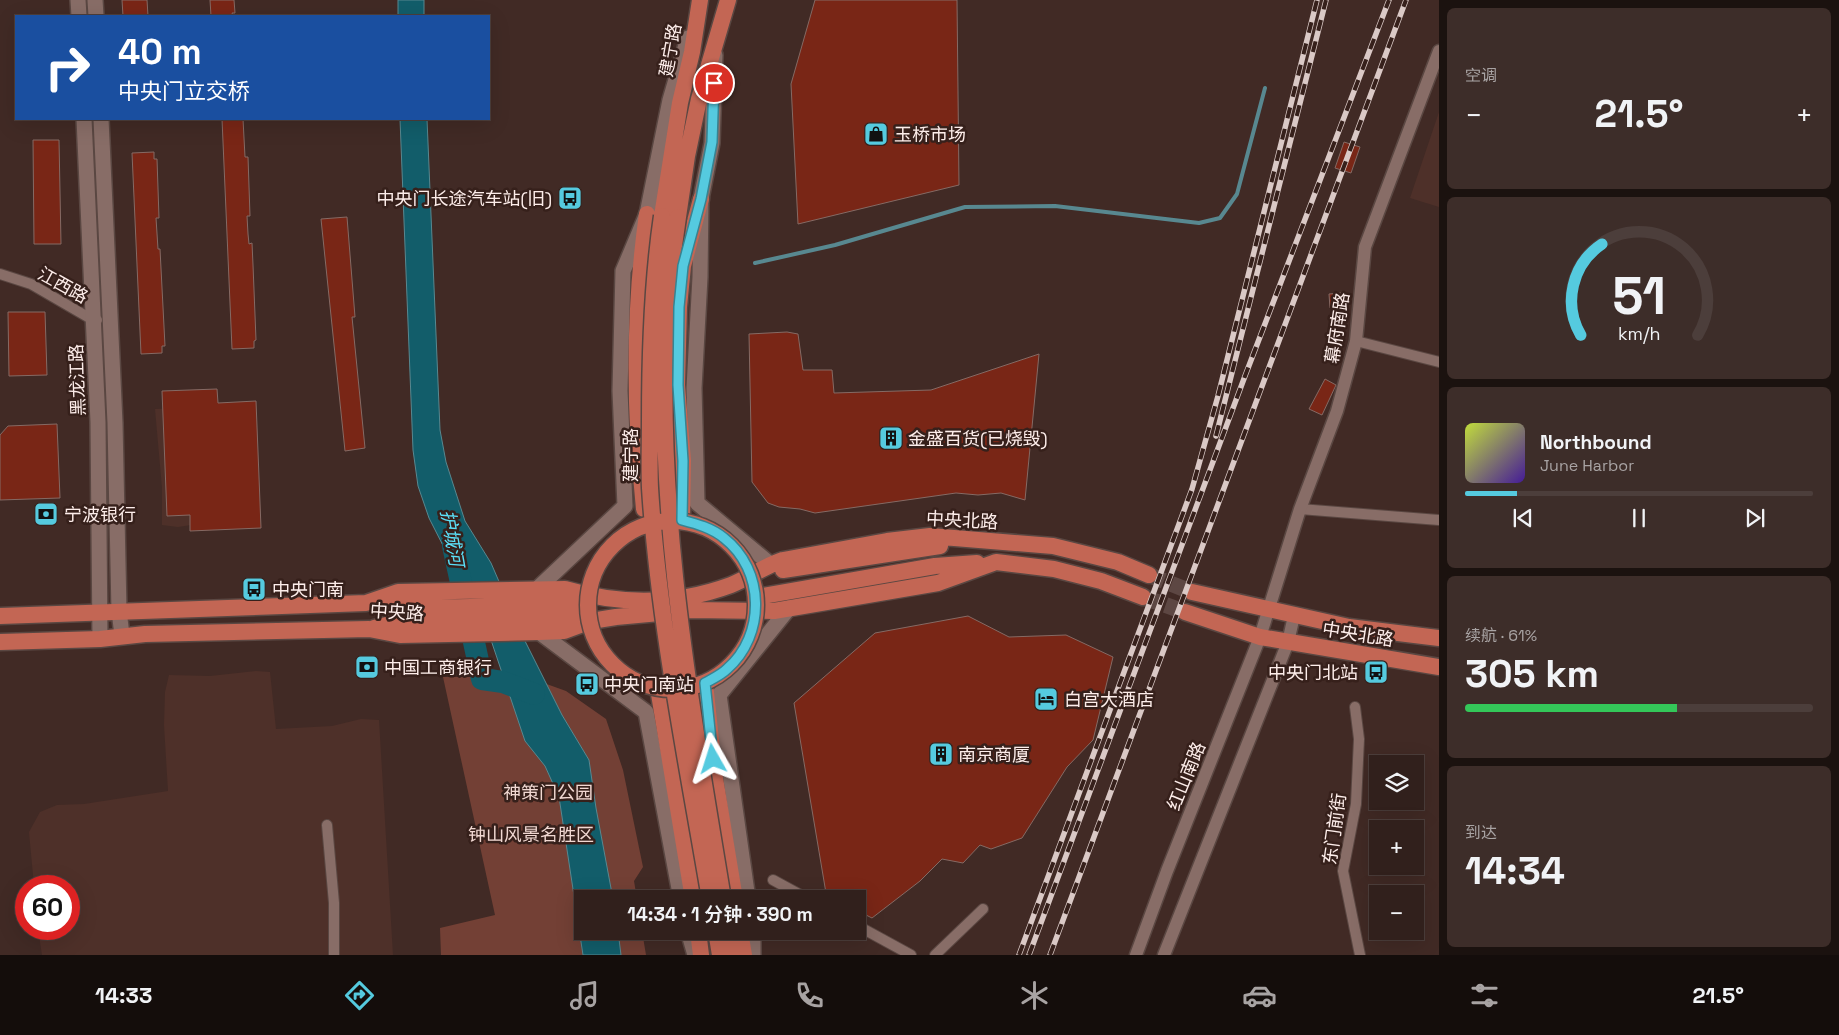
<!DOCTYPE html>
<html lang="zh">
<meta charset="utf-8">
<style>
body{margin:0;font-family:"Space Grotesk","Noto Sans SC",sans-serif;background:#3d2d29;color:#f1f3f6;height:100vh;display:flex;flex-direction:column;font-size:19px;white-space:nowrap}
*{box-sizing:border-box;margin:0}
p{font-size:16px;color:#a8a3a3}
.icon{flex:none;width:28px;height:28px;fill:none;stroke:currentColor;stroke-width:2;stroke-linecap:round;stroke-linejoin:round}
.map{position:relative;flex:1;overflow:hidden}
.details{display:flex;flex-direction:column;gap:8px;padding:8px;background:#1b120f;width:400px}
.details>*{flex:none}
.banner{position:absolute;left:15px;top:15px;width:475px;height:105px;border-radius:0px;box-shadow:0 5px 20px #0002,0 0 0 1px #4c3e3b;background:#1a4fa0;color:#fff;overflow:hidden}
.fabs{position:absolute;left:1369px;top:755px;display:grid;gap:10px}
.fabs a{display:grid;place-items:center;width:55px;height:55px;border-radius:0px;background:#31201c;box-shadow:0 5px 20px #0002,0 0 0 1px #4c3e3b;font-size:25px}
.speed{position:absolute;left:15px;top:875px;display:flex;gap:10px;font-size:25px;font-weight:700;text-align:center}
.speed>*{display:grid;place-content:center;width:65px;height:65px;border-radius:50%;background:#31201c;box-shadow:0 5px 20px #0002,0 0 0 1px #4c3e3b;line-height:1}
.speed .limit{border:8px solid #d22;background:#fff;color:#111}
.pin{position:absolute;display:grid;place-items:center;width:42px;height:42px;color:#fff;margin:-21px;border:2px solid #fff;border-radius:50%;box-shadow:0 1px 5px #0007}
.me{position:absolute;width:55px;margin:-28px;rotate:354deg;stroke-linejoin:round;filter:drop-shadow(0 0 4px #0008)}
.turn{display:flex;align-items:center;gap:18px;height:105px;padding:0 20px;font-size:22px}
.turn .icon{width:65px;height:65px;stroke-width:2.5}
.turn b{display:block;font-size:35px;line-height:42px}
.big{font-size:38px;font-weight:600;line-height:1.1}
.details .widget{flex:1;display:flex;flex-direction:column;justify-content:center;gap:8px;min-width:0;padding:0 18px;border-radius:8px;background:#3d2d29}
.details .dial{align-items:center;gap:0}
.dial svg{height:130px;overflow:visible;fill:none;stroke:#4c3e3b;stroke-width:7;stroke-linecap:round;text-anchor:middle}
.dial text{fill:#f1f3f6;stroke:none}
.song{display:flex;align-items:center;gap:15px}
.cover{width:60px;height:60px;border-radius:8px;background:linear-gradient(135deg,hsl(70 70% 55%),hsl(260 70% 35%))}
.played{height:5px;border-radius:2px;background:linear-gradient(90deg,#55cadf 15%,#4c3e3b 15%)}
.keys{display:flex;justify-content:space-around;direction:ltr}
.heat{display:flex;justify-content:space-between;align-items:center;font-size:28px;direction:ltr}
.charge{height:8px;border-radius:4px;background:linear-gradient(90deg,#34c759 61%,#4c3e3b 0)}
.trip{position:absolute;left:574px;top:890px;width:292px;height:50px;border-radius:0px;background:#31201c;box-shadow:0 5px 20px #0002,0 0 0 1px #4c3e3b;font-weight:600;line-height:50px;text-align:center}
.tabs{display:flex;height:80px;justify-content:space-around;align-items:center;background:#140d0b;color:#a8a3a3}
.tabs .icon{width:35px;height:35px}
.tabs .active{color:#55cadf}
.tabs b{font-size:22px;color:#f1f3f6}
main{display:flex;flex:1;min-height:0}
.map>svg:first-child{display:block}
</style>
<main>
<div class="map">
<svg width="1439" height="955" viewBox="0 0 1439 955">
<rect width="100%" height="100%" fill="#412a25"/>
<path fill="#4e3029" d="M1439,112V207L1410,198Z
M180,408L211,522L178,527L162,525V488L155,409Z
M256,671L270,672L276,729L332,726L361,719L379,720L393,955H42L38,929H69V886H34L29,832L40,812L57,805L84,804L168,791L164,725L165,692L169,675L210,676Z"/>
<path fill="#734035" d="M485,671L493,677H515L541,682L566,691L606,719L623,770L643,867L634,881L637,899H582V931H642L646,955H441L440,928L495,915L443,677H479Z"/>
<path fill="#125d6a" stroke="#588890" d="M398,0H424V16H398Z
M400,119H427L440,430L446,462L465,521L491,563L523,637L562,715L589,760L596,808L613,899H582V931H618L621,955H583L559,797L545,766L525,741L491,640L429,518L418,486L413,450Z"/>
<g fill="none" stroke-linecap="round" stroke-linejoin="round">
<path stroke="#588890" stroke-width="4" d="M755,263L835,245L965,207L1055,206L1199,223L1220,218L1237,194L1265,88"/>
<path stroke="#125d6a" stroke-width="22" d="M453,546L482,679L503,682L534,694"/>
</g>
<path fill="#792616" stroke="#856a64" d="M122,0H147L148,16H123Z
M210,0H234L235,13H232L233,16H211Z
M815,0H957L959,185L798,224L791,84Z
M222,119H243L245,157H248L250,216H247L248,234L249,244L252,243L253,265L256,340L254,341V348L232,349Z
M33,140H59L61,244H34Z
M1344,142L1360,147L1351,173L1335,168Z
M154,152V159H157L159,218H156L158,249H160L165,346H162V353L141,354L132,153Z
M347,217L355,317H352L365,448L345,451L321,219Z
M1341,293L1342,307L1330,308L1329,294Z
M8,312H45L47,375L9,376Z
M787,332L798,334L803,370H832L834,393L931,390L1039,354L1025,500L1001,493L978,495L956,493L815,513L800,509L779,507L768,503L752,482L749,334Z
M1325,379L1336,385L1322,415L1309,409Z
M217,389L218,403L256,401L261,528L190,531V515L167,516L162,391Z
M57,424L60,498L0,500V435L8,426Z
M968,616L1009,637L1066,635L1113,657L1093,740L1067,767L1022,838L991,849L980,845L963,863L942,859L920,881L872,918L858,911V899H827L794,703L875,633Z"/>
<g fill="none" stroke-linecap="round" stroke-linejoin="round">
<path stroke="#5d4743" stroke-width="16" stroke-dasharray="16 8" stroke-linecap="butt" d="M1149,575L1192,592
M1143,597L1185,612"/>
<g stroke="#5a4742" stroke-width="12">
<path id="minor" d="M0,274L31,284L93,320H97
M1356,341L1439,362
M1300,509L1439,520
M1355,707L1359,739L1356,804L1343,871L1360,955
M327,825L334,903V955
M773,880L808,899
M858,926L911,955
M935,955L983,909"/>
</g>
<g stroke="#5a4742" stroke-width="15">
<path id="tertiary" d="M1136,955L1167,871L1260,637L1300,509L1337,411L1356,341L1365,247L1439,51
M1164,955L1288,642L1294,616"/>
</g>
<g stroke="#5a4742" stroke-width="18">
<path id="secondary" d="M78,0L79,16
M95,0L96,16
M715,55L712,143L701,199L700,277L694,388L697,503L770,564
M84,119L98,422L100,639
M101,119L115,423L119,611L122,635
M537,589L625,506L620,391L623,271L647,214L670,100L688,38
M539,632L646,712L681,899
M748,899L719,695L789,608
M688,931L695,955
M753,931V955"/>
</g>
<g stroke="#5a4742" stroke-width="19">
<path id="primary" d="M662,216L680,103L692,52L700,0
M678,217L687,156L699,99L728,0
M644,509C634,411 633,312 647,214
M682,520L683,461L677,385L679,307L683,266L701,199
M783,570L940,546
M1192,592L1349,627L1439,638
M757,597L935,566L977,563
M373,603C444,612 517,604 588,602
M1185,612L1260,637L1439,667
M0,616L366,603L398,592L565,589C620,605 677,605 731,585C749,578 764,566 783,560L887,541L930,536L1053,546L1118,562L1149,575
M374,628L403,621L589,616
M0,642L100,639L145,634L369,629L400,635L539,632L564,631L591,621L616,617L692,610L774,611L938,583L996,562L1054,569L1101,581L1143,597
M705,683L715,778L735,899
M658,688L693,899
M698,931L701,955
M716,931L720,955
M728,931L732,955
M740,931L744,955"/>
</g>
<use href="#minor" stroke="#886d67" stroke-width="10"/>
<use href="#tertiary" stroke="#886d67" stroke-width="12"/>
<use href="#secondary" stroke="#886d67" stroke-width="15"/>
<use href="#primary" stroke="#c36654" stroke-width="16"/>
<g stroke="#dac9c6" stroke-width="5.5">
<path id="rail" d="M1216,436L1326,0
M1019,955L1192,489L1218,396L1317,0
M1029,955L1245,376L1389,0
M1050,955L1406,0"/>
</g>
<use href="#rail" stroke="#36201b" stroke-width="4" stroke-dasharray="11" stroke-linecap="butt"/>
<g stroke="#5a4742" stroke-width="19" stroke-linecap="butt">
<path id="primary-bridge" d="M662,216C652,284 650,351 650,420C650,442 649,465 650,488C659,626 687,762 710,899
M678,217C674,247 669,277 667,307C654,506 691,704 723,899
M588 605a84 84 0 1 1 168 0a84 84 0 1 1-168 0Z"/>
</g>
<use href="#primary-bridge" stroke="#c36654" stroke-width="16"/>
</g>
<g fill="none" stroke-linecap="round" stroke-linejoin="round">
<g stroke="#378391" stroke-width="12">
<path id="route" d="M713,759L705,683C712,679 721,675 727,669C766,635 765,570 724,538C712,528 697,524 682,520L683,461L678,385L679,307L683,266L701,199L712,142L714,83"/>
</g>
<use href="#route" stroke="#55cadf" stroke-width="9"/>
</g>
<defs>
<g id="shop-square" transform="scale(1.25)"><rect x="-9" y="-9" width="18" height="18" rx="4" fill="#55cadf" stroke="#36201b"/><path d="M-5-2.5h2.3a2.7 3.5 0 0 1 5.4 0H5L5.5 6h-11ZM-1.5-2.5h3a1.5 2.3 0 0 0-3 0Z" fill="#111"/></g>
<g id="bus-square" transform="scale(1.25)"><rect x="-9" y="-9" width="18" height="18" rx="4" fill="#55cadf" stroke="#36201b"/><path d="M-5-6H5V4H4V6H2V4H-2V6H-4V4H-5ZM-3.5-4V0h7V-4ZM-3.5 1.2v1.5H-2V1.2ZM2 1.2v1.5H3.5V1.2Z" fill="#111"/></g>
<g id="building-square" transform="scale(1.25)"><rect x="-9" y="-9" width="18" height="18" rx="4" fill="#55cadf" stroke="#36201b"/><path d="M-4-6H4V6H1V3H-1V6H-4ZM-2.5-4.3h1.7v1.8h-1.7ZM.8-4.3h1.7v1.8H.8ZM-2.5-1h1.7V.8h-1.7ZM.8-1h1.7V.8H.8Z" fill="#111"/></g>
<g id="bank-square" transform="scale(1.25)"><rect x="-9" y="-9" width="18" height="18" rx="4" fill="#55cadf" stroke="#36201b"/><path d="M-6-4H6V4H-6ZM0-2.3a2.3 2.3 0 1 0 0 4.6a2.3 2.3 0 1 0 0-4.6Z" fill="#111"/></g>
<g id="hotel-square" transform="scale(1.25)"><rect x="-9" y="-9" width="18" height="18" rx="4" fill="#55cadf" stroke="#36201b"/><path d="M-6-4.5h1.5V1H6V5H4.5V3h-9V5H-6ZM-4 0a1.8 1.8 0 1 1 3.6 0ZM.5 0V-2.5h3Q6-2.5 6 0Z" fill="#111"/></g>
</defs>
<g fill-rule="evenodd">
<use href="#shop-square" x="876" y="134"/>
<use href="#bus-square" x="570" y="198"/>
<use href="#building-square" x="891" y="438"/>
<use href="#bank-square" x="46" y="514"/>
<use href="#bus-square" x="254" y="589"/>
<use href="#bank-square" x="367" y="667"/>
<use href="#bus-square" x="1376" y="672"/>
<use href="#bus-square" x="587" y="684"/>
<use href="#hotel-square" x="1046" y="699"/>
<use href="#building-square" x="941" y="754"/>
</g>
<g text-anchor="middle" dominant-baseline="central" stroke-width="5" stroke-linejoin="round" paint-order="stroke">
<g font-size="18" fill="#fdedea" stroke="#36201b">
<text transform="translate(670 50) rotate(-80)">建宁路</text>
<text transform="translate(63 285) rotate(29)">江西路</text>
<text transform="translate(1337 328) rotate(-81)">幕府南路</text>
<text transform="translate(77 380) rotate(-92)">黑龙江路</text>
<text transform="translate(630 455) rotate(-90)">建宁路</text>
<text transform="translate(962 520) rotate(3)">中央北路</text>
<text transform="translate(397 612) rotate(4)">中央路</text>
<text transform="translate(1358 634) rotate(9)">中央北路</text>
<text transform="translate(1186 776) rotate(-68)">红山南路</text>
<text transform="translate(1334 829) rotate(-82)">东门前街</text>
</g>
<g font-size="18" fill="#fdedea" stroke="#36201b" text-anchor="start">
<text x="894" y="134">玉桥市场</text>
<text x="552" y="198" text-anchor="end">中央门长途汽车站(旧)</text>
<text x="908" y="438">金盛百货(已烧毁)</text>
<text x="64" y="514">宁波银行</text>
<text x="272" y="589">中央门南</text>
<text x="384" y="667">中国工商银行</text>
<text x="1358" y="672" text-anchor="end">中央门北站</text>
<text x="604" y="684">中央门南站</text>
<text x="1064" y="699">白宫大酒店</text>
<text x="958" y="754">南京商厦</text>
</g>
<g font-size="18" fill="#f1d8d2" stroke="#36201b">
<text x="548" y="792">神策门公园</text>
<text x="531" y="834">钟山风景名胜区</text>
</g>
<g font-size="19" font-style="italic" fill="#5be0f8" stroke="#36201b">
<text transform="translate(452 538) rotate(80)">护城河</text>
</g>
</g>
</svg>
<div class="fabs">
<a><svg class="icon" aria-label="layers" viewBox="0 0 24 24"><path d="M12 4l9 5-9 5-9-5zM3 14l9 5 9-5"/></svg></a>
<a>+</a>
<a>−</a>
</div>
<div class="speed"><div class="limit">60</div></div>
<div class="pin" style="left:714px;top:83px;background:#d93025"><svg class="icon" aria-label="arrive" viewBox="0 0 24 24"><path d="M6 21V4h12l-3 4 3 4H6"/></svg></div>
<svg class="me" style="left:713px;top:759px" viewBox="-20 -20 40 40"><path d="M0-17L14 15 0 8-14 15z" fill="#55cadf" stroke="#fff" stroke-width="4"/></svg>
<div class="trip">14:34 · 1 分钟 · 390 m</div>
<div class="banner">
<div class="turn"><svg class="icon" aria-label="right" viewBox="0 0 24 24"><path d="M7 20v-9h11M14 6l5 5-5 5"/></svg><div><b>40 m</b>中央门立交桥</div></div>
</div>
</div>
<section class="details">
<div class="widget"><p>空调</p>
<div class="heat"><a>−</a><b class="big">21.5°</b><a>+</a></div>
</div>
<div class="widget dial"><svg viewBox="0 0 100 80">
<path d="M14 69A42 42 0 1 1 86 69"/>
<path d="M14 69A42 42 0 0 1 27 13" stroke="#55cadf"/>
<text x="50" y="56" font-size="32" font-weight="700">51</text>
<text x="50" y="72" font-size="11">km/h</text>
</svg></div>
<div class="widget">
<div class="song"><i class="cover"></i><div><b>Northbound</b><p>June Harbor</p></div></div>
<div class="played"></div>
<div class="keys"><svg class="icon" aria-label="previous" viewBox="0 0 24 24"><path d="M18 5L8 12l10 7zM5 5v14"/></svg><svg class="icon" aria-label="pause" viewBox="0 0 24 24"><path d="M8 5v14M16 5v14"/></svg><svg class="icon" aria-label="next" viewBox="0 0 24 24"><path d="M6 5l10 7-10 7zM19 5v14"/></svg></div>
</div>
<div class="widget"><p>续航 · 61%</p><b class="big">305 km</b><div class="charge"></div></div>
<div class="widget"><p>到达</p><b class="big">14:34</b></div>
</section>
</main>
<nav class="tabs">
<b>14:33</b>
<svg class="icon active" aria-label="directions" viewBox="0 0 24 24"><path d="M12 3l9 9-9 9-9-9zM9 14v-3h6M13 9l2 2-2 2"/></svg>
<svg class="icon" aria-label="music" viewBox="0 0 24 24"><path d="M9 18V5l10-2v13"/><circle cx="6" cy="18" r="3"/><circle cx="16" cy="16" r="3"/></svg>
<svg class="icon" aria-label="phone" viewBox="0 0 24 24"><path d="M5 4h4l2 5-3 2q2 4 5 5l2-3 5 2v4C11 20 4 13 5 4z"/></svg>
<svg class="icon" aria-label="climate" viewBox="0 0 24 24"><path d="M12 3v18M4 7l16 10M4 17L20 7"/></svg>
<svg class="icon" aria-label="car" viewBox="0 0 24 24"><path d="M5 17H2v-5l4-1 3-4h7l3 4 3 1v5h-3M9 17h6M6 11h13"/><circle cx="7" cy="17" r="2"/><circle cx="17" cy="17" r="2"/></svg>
<svg class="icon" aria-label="filters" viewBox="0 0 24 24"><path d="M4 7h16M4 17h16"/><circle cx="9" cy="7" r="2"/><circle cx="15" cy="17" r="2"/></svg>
<b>21.5°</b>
</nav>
